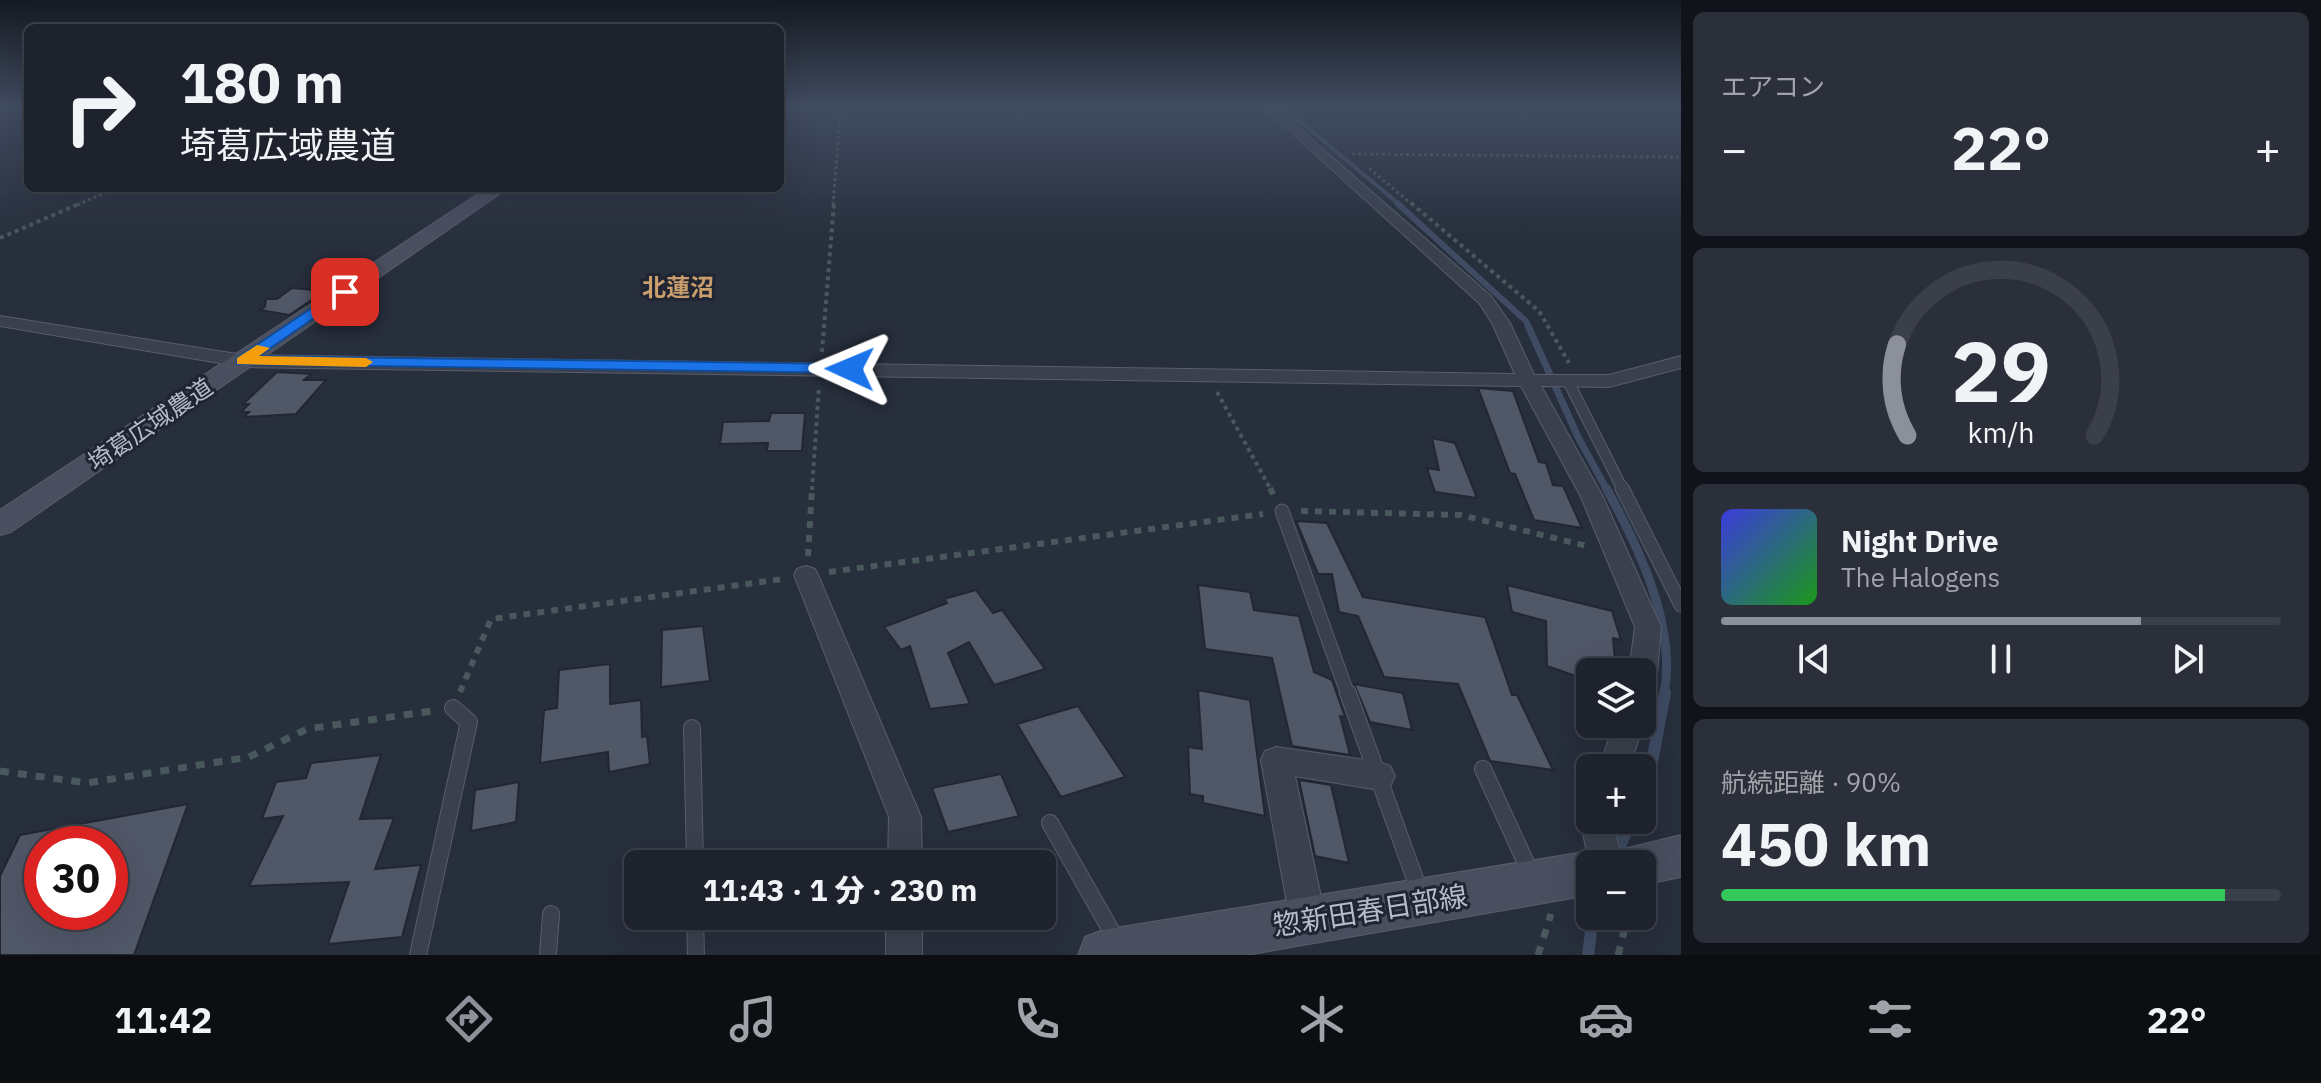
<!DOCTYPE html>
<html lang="ja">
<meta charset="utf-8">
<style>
body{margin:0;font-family:"IBM Plex Sans","Noto Sans JP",sans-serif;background:#2a2f39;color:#f1f3f6;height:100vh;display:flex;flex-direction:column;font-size:30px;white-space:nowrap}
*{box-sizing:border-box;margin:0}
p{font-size:26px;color:#a0a4aa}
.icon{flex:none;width:44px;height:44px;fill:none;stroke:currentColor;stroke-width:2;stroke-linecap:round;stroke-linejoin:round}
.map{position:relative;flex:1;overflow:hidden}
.drawer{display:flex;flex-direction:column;gap:12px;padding:12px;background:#101319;width:640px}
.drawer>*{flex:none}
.hud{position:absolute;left:24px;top:24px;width:760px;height:168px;border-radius:12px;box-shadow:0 8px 32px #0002,0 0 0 2px #3b3f49;background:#1d222d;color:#f1f3f6;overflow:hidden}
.buttons{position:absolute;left:1576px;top:658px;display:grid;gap:16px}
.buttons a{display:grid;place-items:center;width:80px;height:80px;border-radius:12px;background:#1d222d;box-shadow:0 8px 32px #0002,0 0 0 2px #3b3f49;font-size:40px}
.speed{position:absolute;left:24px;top:826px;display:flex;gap:16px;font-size:40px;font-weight:700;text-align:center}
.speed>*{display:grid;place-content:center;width:104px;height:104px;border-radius:50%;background:#1d222d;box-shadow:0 8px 32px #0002,0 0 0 2px #3b3f49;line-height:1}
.speed .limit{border:12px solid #d22;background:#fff;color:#111}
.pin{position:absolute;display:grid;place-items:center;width:68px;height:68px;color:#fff;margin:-34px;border-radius:16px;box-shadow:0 4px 12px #0006}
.me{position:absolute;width:88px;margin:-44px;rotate:271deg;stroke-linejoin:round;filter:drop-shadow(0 0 6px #0008)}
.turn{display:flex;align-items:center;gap:28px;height:168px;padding:0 24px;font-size:36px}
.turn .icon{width:104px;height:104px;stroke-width:2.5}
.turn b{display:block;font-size:56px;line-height:68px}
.big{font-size:60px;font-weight:800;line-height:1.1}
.drawer .card{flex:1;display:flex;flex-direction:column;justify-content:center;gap:12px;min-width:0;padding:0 28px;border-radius:12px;background:#2a2f39}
.drawer .dial{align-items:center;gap:0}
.dial svg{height:208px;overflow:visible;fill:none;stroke:#3b3f49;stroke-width:7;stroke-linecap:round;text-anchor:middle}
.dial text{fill:#f1f3f6;stroke:none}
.song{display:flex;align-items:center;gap:24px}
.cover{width:96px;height:96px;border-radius:12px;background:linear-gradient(135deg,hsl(240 70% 55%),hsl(120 70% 35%))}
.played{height:8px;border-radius:4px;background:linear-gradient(90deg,#8c9099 75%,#3b3f49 75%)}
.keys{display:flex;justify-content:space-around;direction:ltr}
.heat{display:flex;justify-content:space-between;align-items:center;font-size:44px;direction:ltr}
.charge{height:12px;border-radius:6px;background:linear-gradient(90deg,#34c759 90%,#3b3f49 0)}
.trip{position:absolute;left:624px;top:850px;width:432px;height:80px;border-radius:12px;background:#1d222d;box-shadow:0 8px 32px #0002,0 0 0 2px #3b3f49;font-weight:800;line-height:80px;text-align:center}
.tab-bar{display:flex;height:128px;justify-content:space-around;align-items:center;background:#0c0e12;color:#a0a4aa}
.tab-bar .icon{width:56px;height:56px}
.tab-bar .active{color:#8c9099}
.tab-bar b{font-size:36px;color:#f1f3f6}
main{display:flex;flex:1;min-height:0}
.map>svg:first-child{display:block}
</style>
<main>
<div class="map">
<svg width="1681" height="955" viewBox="0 0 1681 955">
<rect width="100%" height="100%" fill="#272e3c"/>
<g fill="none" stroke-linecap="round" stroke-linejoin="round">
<path stroke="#3e4b63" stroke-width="4" d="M1282,106L1400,205"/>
<path stroke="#3e4b63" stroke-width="6" d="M1397,203L1526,321L1530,330"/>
<path stroke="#3e4b63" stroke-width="7" d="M1529,328L1578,437L1607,490"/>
<path stroke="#3e4b63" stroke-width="9" d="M1606,488C1639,547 1677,627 1664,695"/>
<path stroke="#3e4b63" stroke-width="12" d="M1642,791L1650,773L1665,693
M1616,856L1631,820
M1588,955L1593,916"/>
</g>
<path fill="#505767" stroke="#212734" stroke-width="2" fill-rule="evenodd" d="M292,288L325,291L289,315L260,310L265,307L266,299H277Z
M353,299H377L353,326L322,321Z
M277,372L311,374L304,380H326L296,414L244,417L249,412H241L249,404H243Z
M1478,388L1513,391L1539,462L1546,463L1553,485L1563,486L1582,528L1534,520L1515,474L1510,473Z
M771,413H805L802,451H767L768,443L720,444L723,422L769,421Z
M1432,438L1455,443L1477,498L1435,492L1427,468L1439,470Z
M1296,521L1327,523L1363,597L1485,617L1512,695H1517L1553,770L1490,761L1458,684L1384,677L1358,616L1339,612L1332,574H1318Z
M1198,585L1250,592L1254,610L1299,616L1314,672L1332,680L1345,717L1340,716L1350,755L1292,746L1272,658L1205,649Z
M1507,585L1612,611L1621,640L1613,638L1616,672H1590V681L1547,666L1546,621L1512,612Z
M976,590L993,613L1002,610L1045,669L994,685L969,642L948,653L970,704L930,709L910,646L901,650L884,627L947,603L944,599Z
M703,626L710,681L661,687L662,630Z
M610,664V704L641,700L642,737L647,736L650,764L609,772L608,752L540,763L544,710L557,708L559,670Z
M1354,684L1403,693L1412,730L1370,722Z
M1198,690L1250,700L1265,816L1203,803V796L1190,794L1188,747L1202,749Z
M1078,706L1125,777L1061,797L1017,724Z
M381,755L360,819L394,818L375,869L421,865L402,937L328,944L349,882L249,886L283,816L262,819L276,782L306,778L311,763Z
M1001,774L1019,816L948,832L932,788Z
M1299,780L1331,785L1349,863L1315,856Z
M519,782L516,822L471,831L475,790Z
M188,804L134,955H0V876L20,835ZM42,844H110V912H42Z"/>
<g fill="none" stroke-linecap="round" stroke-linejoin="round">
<g stroke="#585e6b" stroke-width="12">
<path id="lane-far2" d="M1568,381L1623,490"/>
</g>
<g stroke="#585e6b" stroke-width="15">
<path id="lane-far1" d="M1622,488L1681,605
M1282,511L1348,695"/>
</g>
<g stroke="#585e6b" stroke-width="18">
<path id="lane" d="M1348,693L1419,890
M692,728L695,864
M1483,769L1531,874
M1050,823L1117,941
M695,916L696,955
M418,955L469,722L453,708
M548,955L551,914"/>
</g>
<g stroke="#585e6b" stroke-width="2">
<path id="street" d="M1262,106H1273L1491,296L1510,323L1534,375H1609L1681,356V368L1609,387L1541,386L1603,497L1661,627L1656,685L1652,693L1642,696V672H1629L1635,627L1581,497L1521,386L243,367L0,326V316L243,355L1515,374L1492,323L1479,303Z
M806,566L815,569L818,575L921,817L922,864H888L889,817L794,575L797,569Z
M1642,721L1644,724L1629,768H1599L1614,724H1642Z
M1276,747L1379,762L1390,766L1395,776L1390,786L1379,790L1295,776L1326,920L1321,932L1308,938L1295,932L1290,920L1261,760L1265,751Z
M1590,809V820H1616L1614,829L1623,864L1590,866L1582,829Z
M886,916H922V955H886Z"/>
</g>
<g stroke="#585e6b" stroke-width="2">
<path id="secondary" d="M487,188H508L11,532L0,535V510Z
M1681,835V877L1642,885V864H1617L1624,849Z
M1590,851L1606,857L1609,864H1590V895L1246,955H1078L1085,937L1103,930Z"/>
</g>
<path stroke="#49585c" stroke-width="3" stroke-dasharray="3 3" stroke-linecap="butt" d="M0,110L11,106
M1352,154L1681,157
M1369,168L1413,205
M77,205L116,188
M833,205L841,106"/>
<path stroke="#49585c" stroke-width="4" stroke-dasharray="4 4" stroke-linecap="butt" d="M1411,203L1539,311L1569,363
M0,238L81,203
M822,352L834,203
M1217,392L1271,490
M812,490L819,386"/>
<path stroke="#49585c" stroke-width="6" stroke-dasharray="7 7" stroke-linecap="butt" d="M1270,488L1274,496
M1301,511L1461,515L1587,546
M808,556L812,488
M829,572L1263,514
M460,692L491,619L783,579"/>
<path stroke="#49585c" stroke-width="7" stroke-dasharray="9 9" stroke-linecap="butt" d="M0,771L87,783L249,757L307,729L432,711
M1538,955L1551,914
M1618,955L1628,916"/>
<use href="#lane-far2" stroke="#3a404d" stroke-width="10"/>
<use href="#lane-far1" stroke="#3a404d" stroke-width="13"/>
<use href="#lane" stroke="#3a404d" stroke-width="16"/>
<use href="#street" fill="#3a404d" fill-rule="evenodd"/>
<use href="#secondary" fill="#494f5f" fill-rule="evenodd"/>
</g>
<linearGradient id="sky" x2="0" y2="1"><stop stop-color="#151921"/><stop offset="0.44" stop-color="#414c61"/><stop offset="1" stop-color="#414c61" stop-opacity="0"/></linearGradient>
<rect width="1681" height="240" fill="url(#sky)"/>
<path fill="#1a73e8" stroke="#114b97" stroke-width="2" d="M340,289L352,292L259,356L850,364L858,369L850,373L237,364V358Z"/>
<path fill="#f59e0b" d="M257,345L270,348L259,356L366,358L373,362L366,367L237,364V358Z"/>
<g text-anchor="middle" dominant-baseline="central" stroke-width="6" stroke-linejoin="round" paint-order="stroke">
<g font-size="24" font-weight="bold" fill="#cb9e6e" stroke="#1f2532">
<text x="678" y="287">北蓮沼</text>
</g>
<g font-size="24" fill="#b7bcc8" stroke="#1f2532">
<text transform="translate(150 424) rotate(-34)">埼葛広域農道</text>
</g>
<g font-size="28" fill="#b7bcc8" stroke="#1f2532">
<text transform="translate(1370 910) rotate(-9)">惣新田春日部線</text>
</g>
</g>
</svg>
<div class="buttons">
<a><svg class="icon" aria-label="layers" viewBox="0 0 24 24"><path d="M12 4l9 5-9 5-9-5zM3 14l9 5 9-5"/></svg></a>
<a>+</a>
<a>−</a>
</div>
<div class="speed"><div class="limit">30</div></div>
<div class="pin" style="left:345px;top:292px;background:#d93025"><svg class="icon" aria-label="arrive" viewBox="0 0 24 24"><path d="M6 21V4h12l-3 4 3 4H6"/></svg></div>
<svg class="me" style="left:850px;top:369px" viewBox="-20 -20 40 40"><path d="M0-17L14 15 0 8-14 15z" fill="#1a73e8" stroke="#fff" stroke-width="4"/></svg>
<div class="trip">11:43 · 1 分 · 230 m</div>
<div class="hud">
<div class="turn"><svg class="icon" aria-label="right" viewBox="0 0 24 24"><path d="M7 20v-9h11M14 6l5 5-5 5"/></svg><div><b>180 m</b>埼葛広域農道</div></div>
</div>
</div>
<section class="drawer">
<div class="card"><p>エアコン</p>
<div class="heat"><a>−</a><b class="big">22°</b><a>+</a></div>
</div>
<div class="card dial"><svg viewBox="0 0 100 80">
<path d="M14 69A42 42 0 1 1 86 69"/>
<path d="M14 69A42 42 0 0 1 10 34" stroke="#8c9099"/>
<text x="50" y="56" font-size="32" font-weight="700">29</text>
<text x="50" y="72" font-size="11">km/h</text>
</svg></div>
<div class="card">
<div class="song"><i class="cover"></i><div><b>Night Drive</b><p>The Halogens</p></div></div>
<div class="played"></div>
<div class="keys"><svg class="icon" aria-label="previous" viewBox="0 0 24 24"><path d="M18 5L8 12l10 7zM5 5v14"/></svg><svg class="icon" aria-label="pause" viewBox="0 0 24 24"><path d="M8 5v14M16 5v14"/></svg><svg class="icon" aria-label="next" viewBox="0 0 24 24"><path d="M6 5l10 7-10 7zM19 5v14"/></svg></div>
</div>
<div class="card"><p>航続距離 · 90%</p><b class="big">450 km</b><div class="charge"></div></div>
</section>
</main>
<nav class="tab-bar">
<b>11:42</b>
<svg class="icon active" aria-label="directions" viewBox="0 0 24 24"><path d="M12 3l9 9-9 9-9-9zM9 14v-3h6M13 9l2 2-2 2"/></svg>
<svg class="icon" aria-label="music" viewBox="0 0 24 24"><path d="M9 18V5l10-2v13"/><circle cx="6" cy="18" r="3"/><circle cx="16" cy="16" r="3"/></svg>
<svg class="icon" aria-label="phone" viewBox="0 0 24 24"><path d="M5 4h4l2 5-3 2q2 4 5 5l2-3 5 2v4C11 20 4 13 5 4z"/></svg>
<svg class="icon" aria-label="climate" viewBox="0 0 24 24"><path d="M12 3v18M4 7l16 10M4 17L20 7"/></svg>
<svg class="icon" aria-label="car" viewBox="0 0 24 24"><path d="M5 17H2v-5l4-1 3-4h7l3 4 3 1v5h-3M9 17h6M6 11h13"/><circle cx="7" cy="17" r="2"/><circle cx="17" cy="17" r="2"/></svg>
<svg class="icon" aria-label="filters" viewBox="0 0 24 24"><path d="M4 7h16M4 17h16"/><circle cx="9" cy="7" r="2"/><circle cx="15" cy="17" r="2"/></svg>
<b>22°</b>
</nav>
